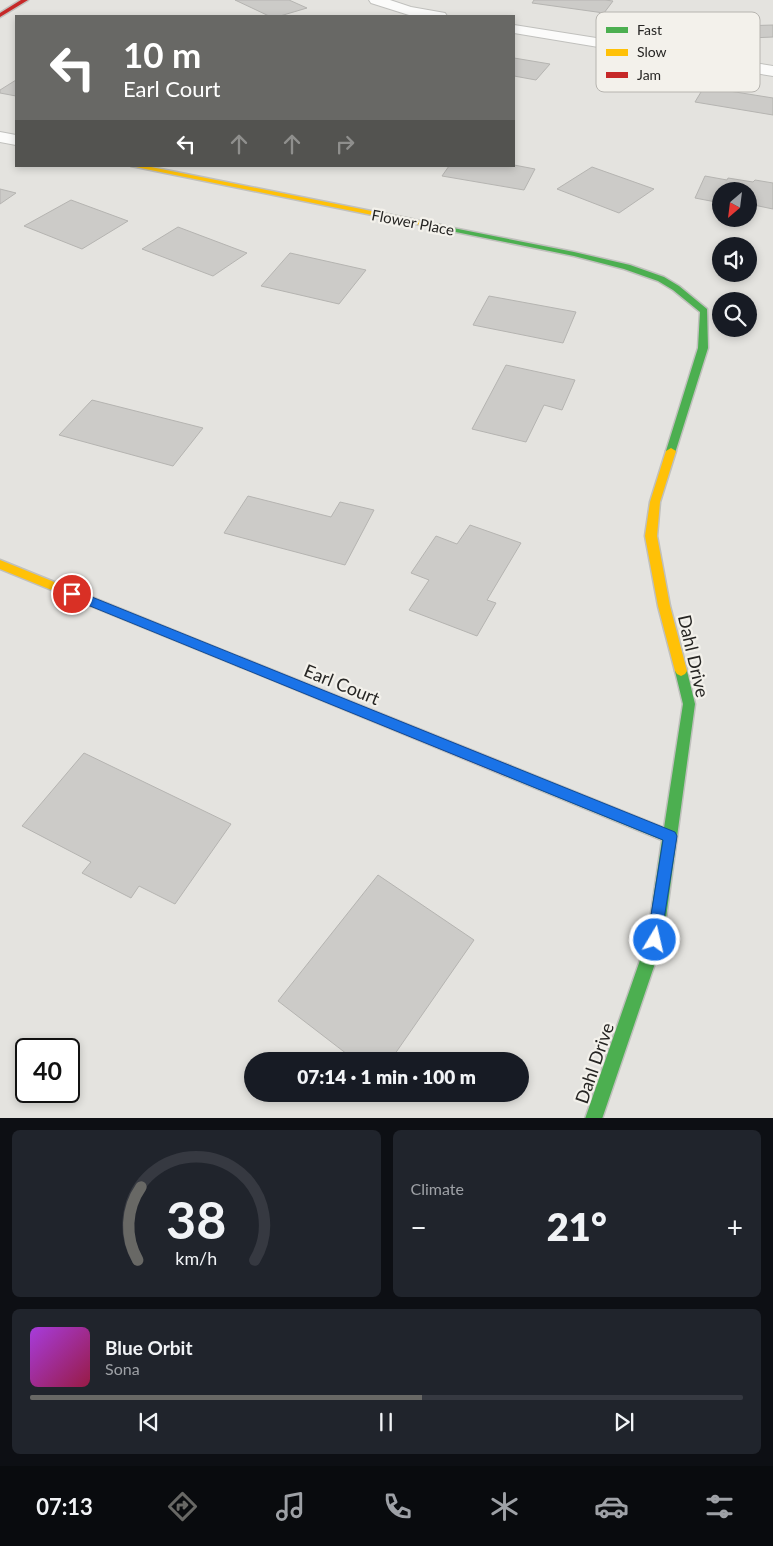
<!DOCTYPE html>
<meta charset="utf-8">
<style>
body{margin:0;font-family:Lato,sans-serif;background:#20242c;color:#f1f3f6;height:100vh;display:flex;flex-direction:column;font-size:19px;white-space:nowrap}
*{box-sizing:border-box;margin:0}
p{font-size:16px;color:#9ea1a6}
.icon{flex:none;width:28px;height:28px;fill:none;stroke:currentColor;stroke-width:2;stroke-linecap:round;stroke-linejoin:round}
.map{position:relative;height:1118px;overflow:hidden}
.side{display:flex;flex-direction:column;gap:12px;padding:12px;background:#0d0f14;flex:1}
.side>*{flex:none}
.top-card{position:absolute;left:15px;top:15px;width:500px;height:152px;border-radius:0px;box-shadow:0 2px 8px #0003;background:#686865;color:#fff;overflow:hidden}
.needle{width:32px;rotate:208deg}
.buttons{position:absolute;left:712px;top:182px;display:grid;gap:10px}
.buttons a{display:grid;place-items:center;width:45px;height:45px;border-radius:50%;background:#171b24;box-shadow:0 2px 8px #0003;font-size:25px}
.speed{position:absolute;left:15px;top:1038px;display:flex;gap:10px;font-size:25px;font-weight:700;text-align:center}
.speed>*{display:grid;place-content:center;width:65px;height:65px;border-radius:50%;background:#171b24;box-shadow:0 2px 8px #0003;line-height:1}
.speed .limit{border:2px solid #111;border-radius:8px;background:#fff;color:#111}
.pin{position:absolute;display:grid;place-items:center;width:42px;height:42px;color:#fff;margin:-21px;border:2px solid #fff;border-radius:50%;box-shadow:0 1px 5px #0007}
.me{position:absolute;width:55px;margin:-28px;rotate:9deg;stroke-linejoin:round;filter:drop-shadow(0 0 4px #0008)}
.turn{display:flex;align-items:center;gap:18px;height:105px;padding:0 25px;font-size:22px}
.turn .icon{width:65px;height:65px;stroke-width:2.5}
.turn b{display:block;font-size:35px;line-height:42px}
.lanes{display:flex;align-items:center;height:48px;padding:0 25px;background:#0003;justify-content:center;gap:25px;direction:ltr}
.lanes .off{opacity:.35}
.big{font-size:38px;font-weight:800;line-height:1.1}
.side .widget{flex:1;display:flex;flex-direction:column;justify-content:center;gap:8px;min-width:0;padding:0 18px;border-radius:8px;background:#20242c}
.side .dial{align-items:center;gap:0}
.dial svg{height:130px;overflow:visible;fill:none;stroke:#363941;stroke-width:7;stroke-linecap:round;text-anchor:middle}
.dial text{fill:#f1f3f6;stroke:none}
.song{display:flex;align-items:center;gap:15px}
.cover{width:60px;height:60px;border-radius:8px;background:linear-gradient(135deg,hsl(280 70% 55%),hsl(340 70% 35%))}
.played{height:5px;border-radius:2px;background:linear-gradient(90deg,#686865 55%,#363941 55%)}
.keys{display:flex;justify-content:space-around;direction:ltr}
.heat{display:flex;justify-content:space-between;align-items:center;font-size:28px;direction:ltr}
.side .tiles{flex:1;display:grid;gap:12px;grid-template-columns:1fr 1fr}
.widget:last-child{grid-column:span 2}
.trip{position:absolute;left:244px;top:1052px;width:285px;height:50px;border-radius:25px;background:#171b24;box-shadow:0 2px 8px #0003;font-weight:800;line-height:50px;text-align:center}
.menu{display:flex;height:80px;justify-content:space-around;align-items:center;background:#090b0e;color:#9ea1a6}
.menu .icon{width:35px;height:35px}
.menu .selected{color:#686865}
.menu b{font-size:22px;color:#f1f3f6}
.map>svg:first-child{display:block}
</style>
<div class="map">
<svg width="773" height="1119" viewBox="0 0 773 1119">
<rect width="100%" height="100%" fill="#e4e3df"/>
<path fill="#cccbc8" stroke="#b5b4b1" d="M235,0H289L307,8L280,16H269Z
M534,0H605L613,1L604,13L532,3Z
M773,25V37L750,38L742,26Z
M514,58L550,64L536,80L514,76Z
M16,80V96L0,93V90Z
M704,87L773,98V115L695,102Z
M514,165L535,169L524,190L442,176L449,166Z
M592,167L654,189L619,213L557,189Z
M705,176L727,180L728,178L753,182L755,180L773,183V209L749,204V191H721V203L695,198Z
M0,189L16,193L0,204Z
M71,200L128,221L82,249L24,226Z
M178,227L247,253L213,276L142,249Z
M290,253L366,270L339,304L261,286Z
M489,296L576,312L563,343L473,325Z
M506,365L575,380L562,410L544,405L526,442L472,429Z
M92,400L203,428L173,466L59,435Z
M248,496L331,517L340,502L374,510L345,565L224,533Z
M470,525L521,543L487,600L496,603L477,636L409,610L429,580L411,573L436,536L457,544Z
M84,753L231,824L175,904L139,886L131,898L82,873L91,862L22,826Z
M378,875L474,940L390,1061H356L278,1001Z"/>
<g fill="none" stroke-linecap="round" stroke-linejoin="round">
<g stroke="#c0c0bd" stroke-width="2">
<path id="street" d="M369,0H390L411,7L445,13L447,16L409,15L371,3Z
M514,25L773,66V76L514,33Z
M0,132L16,135V145L0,142Z"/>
</g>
<g stroke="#c0c0bd" stroke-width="3">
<path id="fast" d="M438,225L574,252L630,265L664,277L679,286L707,309L708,348L675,453L671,454L666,451L698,348L700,312L673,290L658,281L624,269L574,256L441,229H438Z
M681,666L685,668L687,671L695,704L663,940L602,1119H585L647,940L662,840L501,774L499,770L501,766L506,764L664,828L683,704L675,671L677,668Z"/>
</g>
<g stroke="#c0c0bd" stroke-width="3">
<path id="slow" d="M131,166H146L441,225L445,227L441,229Z
M671,448L676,451L660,502L657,536L670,606L687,671L685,674L681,676L677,674L675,671L658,606L645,536L650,502L666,451Z
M0,560L244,659L246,662L244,665L240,667L236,665L0,569Z"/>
</g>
<g stroke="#c0c0bd" stroke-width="3">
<path id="jam" d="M21,0H28L0,17V13Z
M240,657L511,766L513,770L511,774L506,776L501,774L236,665L234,662L236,659Z"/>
</g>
<use href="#street" fill="#fbfbfa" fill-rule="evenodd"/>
<use href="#fast" fill="#4caf50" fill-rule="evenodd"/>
<use href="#slow" fill="#ffc107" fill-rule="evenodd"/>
<use href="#jam" fill="#c62828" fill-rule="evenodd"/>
</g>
<path fill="#1a73e8" stroke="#114b97" d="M72,589L675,832L677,836L660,945L655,947L649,945L647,940L663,840L68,597L67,594L68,591Z"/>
<g text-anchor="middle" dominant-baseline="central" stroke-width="4.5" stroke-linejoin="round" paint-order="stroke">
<g font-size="15" fill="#262523" stroke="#f3f1eb">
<text transform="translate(413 222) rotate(11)">Flower Place</text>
</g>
<g font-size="18" fill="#262523" stroke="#f3f1eb">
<text transform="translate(694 656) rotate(77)">Dahl Drive</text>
<text transform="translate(342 684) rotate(22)">Earl Court</text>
<text transform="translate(594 1063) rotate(-71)">Dahl Drive</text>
</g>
</g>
<rect x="596" y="12" width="164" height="80" rx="8" fill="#f3f1eb" stroke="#b6b4af" stroke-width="1"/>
<rect x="606" y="27" width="22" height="6" fill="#4caf50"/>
<rect x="606" y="49" width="22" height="7" fill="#ffc107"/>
<rect x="606" y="72" width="22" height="6" fill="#c62828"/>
<g font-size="14" fill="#262523">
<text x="637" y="35">Fast</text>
<text x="637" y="57">Slow</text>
<text x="637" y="80">Jam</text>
</g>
</svg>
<div class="buttons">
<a><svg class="needle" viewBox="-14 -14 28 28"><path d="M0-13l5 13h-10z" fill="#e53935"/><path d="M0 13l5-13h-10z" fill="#9ea1a6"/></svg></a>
<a><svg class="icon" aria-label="sound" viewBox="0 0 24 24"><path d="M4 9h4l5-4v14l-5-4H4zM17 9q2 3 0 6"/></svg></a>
<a><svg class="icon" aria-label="search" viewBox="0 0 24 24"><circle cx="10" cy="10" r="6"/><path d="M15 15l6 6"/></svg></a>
</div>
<div class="speed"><div class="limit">40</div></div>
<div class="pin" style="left:72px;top:594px;background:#d93025"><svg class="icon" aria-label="arrive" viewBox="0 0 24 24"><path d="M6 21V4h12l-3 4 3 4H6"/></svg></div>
<svg class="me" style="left:655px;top:940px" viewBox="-20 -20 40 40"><circle r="17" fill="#1a73e8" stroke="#fff" stroke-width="3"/><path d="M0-11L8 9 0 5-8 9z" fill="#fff"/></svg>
<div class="trip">07:14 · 1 min · 100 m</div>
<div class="top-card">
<div class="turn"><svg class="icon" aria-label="left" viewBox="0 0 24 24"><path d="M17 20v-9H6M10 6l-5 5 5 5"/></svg><div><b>10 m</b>Earl Court</div></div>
<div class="lanes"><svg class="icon" aria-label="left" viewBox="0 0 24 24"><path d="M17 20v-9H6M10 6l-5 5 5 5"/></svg><svg class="icon off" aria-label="ahead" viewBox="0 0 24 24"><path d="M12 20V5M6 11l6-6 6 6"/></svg><svg class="icon off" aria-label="ahead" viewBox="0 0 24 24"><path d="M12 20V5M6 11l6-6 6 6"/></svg><svg class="icon off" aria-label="right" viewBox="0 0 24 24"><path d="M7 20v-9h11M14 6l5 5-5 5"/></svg></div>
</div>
</div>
<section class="side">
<div class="tiles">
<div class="widget dial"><svg viewBox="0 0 100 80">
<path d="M14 69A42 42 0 1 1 86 69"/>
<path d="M14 69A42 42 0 0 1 16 24" stroke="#686865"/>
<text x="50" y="56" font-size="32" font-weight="700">38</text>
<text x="50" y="72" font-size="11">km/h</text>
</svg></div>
<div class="widget"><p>Climate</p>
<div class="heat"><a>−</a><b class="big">21°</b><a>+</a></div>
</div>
<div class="widget">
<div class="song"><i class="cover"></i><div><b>Blue Orbit</b><p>Sona</p></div></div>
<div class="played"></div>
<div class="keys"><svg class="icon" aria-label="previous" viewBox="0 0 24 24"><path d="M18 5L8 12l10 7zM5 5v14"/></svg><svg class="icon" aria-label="pause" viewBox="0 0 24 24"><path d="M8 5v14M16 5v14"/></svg><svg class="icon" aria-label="next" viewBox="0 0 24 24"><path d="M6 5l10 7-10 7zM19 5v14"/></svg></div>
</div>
</div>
</section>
<nav class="menu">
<b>07:13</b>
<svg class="icon selected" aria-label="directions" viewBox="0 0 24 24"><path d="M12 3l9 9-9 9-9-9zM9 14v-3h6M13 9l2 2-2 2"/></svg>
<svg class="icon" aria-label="music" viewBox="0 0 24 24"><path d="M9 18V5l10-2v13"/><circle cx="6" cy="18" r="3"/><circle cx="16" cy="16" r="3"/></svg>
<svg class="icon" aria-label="phone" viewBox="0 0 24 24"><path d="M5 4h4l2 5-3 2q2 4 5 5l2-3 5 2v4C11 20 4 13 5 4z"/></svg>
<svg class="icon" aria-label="climate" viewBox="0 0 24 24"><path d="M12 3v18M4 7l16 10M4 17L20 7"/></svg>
<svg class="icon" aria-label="car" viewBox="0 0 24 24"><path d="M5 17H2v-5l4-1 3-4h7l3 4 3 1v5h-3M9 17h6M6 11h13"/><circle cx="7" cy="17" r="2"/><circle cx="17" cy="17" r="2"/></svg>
<svg class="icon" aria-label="filters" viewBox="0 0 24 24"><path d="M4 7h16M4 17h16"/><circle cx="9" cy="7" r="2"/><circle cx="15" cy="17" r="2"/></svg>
</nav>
